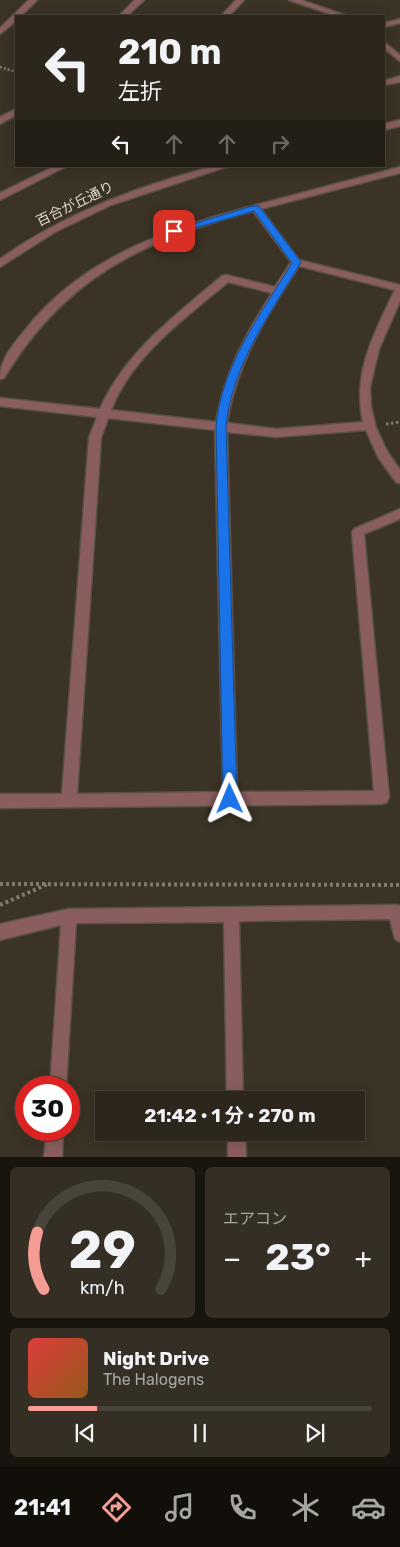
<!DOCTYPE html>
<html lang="ja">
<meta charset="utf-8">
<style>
body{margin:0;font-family:Rubik,"Noto Sans JP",sans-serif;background:#342e25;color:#f1f3f6;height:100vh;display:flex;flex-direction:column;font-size:19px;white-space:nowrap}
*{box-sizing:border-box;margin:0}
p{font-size:16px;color:#a6a5a3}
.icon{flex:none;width:28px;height:28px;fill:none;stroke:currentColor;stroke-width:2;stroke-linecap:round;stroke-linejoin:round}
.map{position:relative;height:1157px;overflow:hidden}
.details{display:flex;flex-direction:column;gap:10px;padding:10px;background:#18150f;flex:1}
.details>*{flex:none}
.hud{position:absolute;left:15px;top:15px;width:370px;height:152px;border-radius:0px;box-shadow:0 2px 12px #0003,0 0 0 1px #48433b;background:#2c261c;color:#f1f3f6;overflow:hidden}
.speed{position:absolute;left:15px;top:1076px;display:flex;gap:10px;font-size:25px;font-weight:700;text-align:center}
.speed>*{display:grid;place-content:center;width:65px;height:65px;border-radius:50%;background:#2c261c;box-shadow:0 2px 12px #0003,0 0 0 1px #48433b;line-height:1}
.speed .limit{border:8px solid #d22;background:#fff;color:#111}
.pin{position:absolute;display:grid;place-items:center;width:42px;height:42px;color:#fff;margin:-21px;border-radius:10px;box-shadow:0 2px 8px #0006}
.me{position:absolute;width:55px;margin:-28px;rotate:359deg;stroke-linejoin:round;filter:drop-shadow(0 0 4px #0008)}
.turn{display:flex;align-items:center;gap:18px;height:105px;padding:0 20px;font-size:22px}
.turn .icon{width:65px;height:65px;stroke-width:2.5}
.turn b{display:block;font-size:35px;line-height:42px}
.lanes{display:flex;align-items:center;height:48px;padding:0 20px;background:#0003;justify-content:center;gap:25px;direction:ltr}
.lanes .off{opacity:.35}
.big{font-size:38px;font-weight:700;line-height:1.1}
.details .card{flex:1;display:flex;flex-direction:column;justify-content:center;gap:8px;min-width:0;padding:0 18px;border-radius:8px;background:#342e25}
.details .dial{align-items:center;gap:0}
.dial svg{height:130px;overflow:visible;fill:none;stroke:#48433b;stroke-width:7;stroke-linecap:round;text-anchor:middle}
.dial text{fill:#f1f3f6;stroke:none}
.song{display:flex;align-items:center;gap:15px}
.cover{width:60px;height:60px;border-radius:8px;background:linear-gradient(135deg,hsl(0 70% 55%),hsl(30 70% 35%))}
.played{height:5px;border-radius:2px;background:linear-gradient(90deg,#f59c94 20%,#48433b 20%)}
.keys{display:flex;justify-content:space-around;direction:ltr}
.heat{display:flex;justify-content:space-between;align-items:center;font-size:28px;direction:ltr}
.details .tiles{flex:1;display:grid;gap:10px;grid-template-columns:1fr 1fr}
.card:last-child{grid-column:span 2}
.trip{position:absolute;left:95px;top:1091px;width:270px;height:50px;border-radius:0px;background:#2c261c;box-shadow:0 2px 12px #0003,0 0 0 1px #48433b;font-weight:700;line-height:50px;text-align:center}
.dock{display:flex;height:80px;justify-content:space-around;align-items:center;background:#120f0b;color:#a6a5a3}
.dock .icon{width:35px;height:35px}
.dock .current{color:#f59c94}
.dock b{font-size:22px;color:#f1f3f6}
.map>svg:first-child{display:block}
</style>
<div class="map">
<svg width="400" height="1157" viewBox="0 0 400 1157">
<rect width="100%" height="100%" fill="#3b3325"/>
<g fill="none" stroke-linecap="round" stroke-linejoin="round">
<g stroke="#585144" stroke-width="3">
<path id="minor" d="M29,0H37L21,16H16V21L0,34V28Z
M135,0H144L127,16H119Z
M236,0H244L229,16H221Z
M289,0H301L347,16H336Z
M400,19V23L384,27V23Z
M384,42L400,55V61L384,48Z
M400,76V82L384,85V81Z
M16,109V115L0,124V117Z
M400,120V126L384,130V124Z
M55,166H67L0,200V193Z
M214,166H229L111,205L55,232L0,267V259C65,213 137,187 214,166Z
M400,167V173L261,209L299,260L400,285V301L379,349L370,387L371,407L376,428L387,451L400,470V483L396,482L378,457L366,430L276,437L227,432L237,792L374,791L352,532L354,529L400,509V519L364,534L389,797L387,802L382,804L0,808V794H62L89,438L97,417L0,406V398L100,409C125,352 176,315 222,276L226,275L275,287L291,262L253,211C143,240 64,278 4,378L0,379C0,359 13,345 25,330C87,251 183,224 275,200C317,189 358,178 400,167ZM299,266L395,290C374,333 352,374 363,422L276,429L227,423C236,364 267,315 299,266ZM228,282L272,293C246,333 224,374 216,422L111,410C133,355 184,319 228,282ZM108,418L215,430L223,792L77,794L101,438Z
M397,905L400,906V942L395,939L390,919L239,921L243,1100H227L224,922L76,923L66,1088H50L61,925L0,940V924L69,909Z
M47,1130H63L62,1157H44Z
M228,1132H245L246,1157H228Z"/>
</g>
<path stroke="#80796d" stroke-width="2.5" stroke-dasharray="2 2" stroke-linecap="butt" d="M0,67L16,72"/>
<path stroke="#80796d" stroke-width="3" stroke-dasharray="2.5 2.5" stroke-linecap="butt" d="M386,424L400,422"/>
<path stroke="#80796d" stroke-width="4" stroke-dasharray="3 3" stroke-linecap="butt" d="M0,884L400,885
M0,905L48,884"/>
<use href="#minor" fill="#8a5e5f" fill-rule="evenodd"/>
</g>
<path fill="#1a73e8" stroke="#114b97" d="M252,206H259L301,262C270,314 232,365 226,426L237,799L235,803L230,805L225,803L223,799L216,426C222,365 261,314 292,263L254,211L174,234L170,231Z"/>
<g text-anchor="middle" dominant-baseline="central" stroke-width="5" stroke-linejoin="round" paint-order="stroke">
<g font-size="14" fill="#ded9d1" stroke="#3b3325">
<text transform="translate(75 204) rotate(-26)">百合が丘通り</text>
</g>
</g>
</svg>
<div class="speed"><div class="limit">30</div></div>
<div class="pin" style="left:174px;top:231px;background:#d93025"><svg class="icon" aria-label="arrive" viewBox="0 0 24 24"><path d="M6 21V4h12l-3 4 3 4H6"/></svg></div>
<svg class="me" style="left:230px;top:799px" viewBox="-20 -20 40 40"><path d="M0-17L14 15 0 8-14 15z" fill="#1a73e8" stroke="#fff" stroke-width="4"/></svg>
<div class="trip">21:42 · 1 分 · 270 m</div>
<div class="hud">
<div class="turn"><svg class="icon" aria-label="left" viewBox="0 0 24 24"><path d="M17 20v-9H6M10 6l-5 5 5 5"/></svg><div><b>210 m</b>左折</div></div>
<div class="lanes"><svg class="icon" aria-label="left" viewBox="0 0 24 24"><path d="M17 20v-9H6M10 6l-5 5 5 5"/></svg><svg class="icon off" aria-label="ahead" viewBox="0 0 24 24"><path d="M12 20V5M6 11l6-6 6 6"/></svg><svg class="icon off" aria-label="ahead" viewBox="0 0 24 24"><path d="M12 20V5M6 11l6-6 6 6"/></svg><svg class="icon off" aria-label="right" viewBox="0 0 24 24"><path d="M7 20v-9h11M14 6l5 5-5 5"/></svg></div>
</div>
</div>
<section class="details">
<div class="tiles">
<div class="card dial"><svg viewBox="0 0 100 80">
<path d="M14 69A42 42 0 1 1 86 69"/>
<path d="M14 69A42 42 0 0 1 10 34" stroke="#f59c94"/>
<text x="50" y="56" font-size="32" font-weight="700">29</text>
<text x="50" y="72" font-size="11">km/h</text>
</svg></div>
<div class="card"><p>エアコン</p>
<div class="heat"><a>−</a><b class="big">23°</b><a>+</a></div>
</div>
<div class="card">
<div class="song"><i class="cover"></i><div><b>Night Drive</b><p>The Halogens</p></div></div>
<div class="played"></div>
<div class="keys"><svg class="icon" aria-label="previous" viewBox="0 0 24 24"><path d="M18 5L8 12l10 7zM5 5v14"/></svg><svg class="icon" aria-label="pause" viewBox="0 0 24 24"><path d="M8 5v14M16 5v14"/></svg><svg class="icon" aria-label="next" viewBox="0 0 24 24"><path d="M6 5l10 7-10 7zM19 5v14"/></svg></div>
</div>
</div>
</section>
<nav class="dock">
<b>21:41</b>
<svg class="icon current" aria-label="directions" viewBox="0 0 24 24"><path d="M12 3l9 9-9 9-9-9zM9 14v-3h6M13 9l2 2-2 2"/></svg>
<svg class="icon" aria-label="music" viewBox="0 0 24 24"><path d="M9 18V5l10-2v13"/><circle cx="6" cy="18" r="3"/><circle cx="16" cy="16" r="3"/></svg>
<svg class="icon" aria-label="phone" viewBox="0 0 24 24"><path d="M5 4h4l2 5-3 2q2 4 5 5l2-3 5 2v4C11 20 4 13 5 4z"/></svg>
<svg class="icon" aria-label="climate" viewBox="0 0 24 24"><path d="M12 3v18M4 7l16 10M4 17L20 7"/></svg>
<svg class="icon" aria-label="car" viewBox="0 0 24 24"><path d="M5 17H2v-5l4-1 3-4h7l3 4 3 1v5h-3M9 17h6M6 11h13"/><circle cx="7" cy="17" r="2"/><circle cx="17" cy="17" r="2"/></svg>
</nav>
